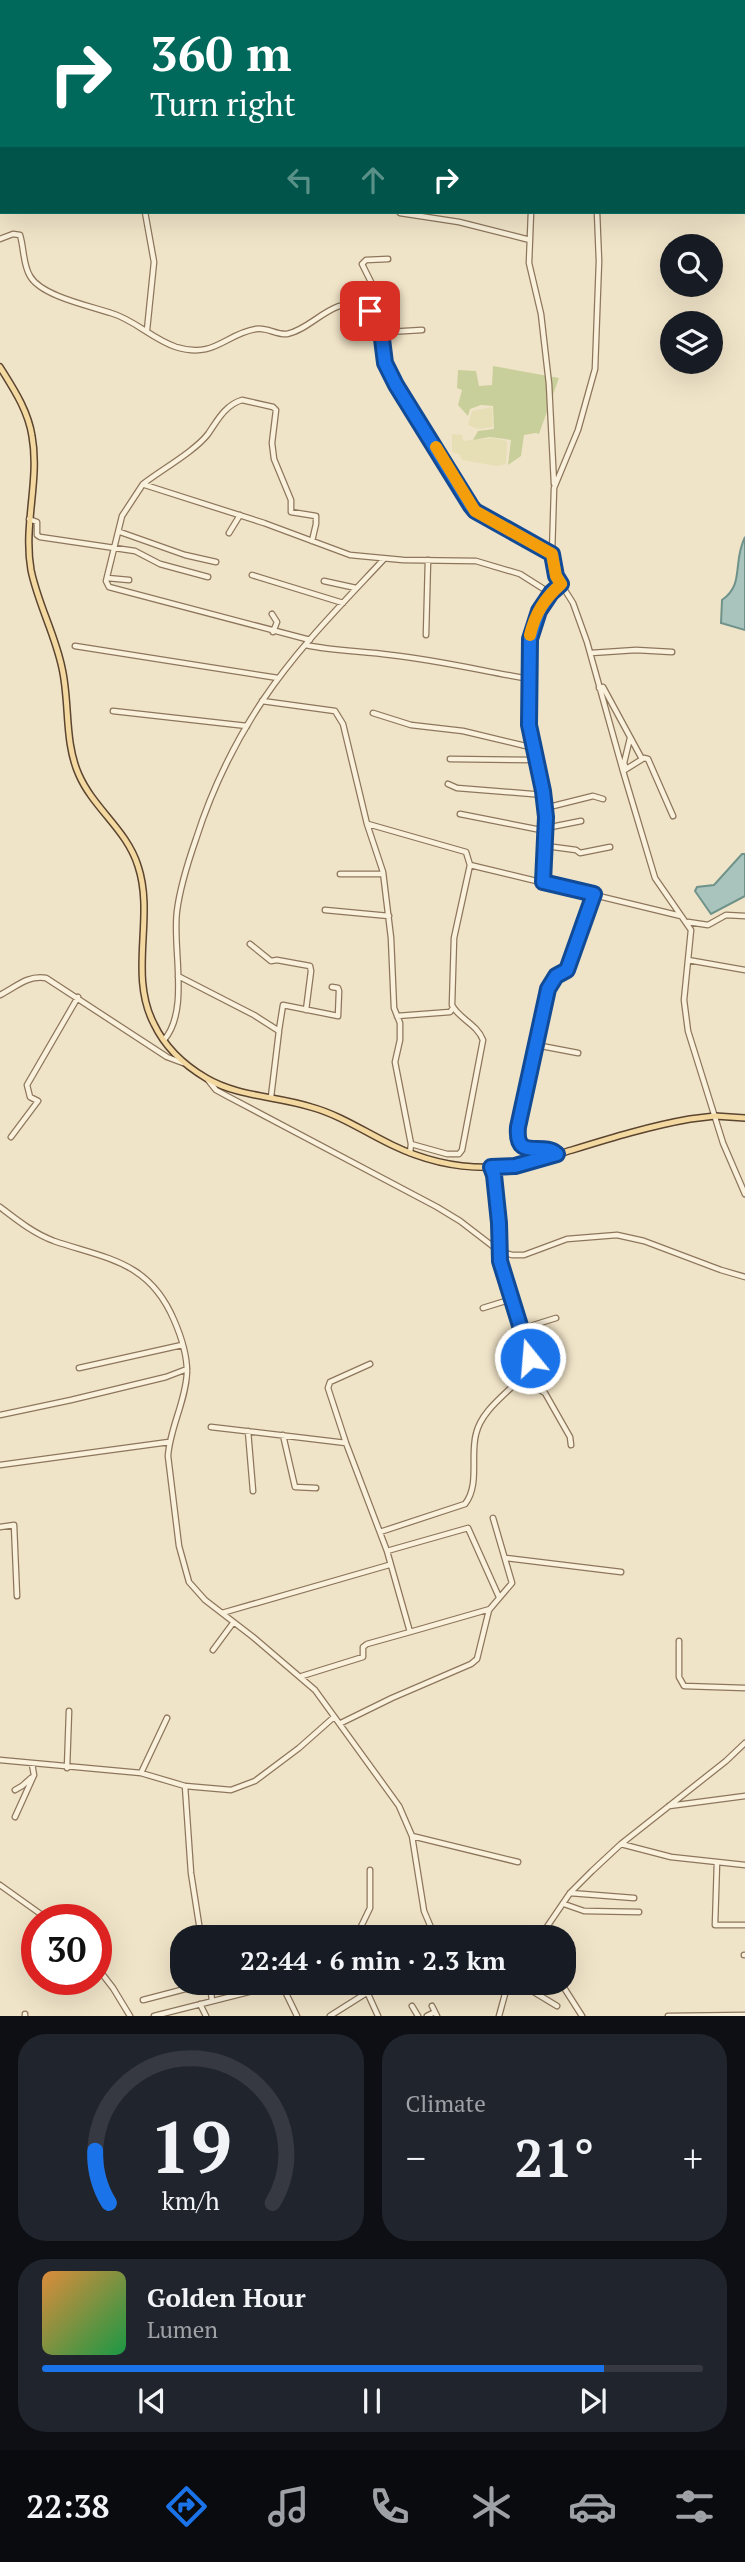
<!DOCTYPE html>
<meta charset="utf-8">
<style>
body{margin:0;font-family:"PT Serif",serif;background:#20242c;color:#f1f3f6;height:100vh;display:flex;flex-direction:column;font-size:26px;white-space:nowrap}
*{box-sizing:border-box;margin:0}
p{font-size:23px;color:#9ea1a6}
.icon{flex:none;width:38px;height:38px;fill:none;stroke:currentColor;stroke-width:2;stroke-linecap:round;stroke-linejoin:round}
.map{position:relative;height:2016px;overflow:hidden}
.side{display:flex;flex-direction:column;gap:18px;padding:18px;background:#0d0f14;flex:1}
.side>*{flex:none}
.banner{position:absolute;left:0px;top:0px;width:746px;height:214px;box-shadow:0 7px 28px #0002;background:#00695c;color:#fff;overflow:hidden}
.buttons{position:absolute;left:660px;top:234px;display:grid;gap:14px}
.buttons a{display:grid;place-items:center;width:63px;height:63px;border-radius:50%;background:#171b24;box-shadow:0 7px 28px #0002;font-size:35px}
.speed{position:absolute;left:21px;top:1904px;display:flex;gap:14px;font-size:35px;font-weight:700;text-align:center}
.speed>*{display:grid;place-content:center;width:91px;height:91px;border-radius:50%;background:#171b24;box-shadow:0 7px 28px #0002;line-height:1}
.speed .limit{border:10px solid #d22;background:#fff;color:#111}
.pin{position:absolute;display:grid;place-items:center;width:60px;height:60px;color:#fff;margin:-30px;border-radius:14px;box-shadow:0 4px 10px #0006}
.me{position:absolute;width:77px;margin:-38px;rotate:343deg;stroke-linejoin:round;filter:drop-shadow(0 0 5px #0008)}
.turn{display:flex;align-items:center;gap:24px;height:147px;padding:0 35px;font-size:32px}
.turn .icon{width:91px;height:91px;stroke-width:2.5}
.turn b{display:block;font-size:49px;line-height:60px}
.lanes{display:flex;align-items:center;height:66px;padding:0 35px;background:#0003;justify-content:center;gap:35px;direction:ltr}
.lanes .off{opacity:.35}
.big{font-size:52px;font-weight:700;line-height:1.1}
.side .card{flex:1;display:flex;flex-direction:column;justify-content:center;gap:10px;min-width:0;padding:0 24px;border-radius:28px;background:#20242c}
.side .dial{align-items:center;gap:0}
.dial svg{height:182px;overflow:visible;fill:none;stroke:#363941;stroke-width:7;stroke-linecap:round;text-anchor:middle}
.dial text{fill:#f1f3f6;stroke:none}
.song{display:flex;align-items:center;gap:21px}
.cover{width:84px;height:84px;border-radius:10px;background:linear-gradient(135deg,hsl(30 70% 55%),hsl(140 70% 35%))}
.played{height:7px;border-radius:4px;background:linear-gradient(90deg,#1a73e8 85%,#363941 85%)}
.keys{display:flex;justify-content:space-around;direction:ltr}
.heat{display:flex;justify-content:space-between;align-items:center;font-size:38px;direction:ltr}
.side .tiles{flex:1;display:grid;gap:18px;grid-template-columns:1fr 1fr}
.card:last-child{grid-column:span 2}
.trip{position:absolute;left:170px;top:1925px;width:406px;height:70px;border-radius:28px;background:#171b24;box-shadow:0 7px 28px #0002;font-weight:700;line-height:70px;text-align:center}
.dock{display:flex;height:112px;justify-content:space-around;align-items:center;background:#090b0e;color:#9ea1a6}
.dock .icon{width:49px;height:49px}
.dock .selected{color:#1a73e8}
.dock b{font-size:32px;color:#f1f3f6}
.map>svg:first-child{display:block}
</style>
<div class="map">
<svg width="745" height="2016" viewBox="0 0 745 2016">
<rect width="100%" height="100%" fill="#f0e4c8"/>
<path fill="#e6deb5" d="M492,407L493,427L478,429L468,425L472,411Z
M452,434L462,435L463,441L492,438L507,441L506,464L497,466L462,460L459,454L452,452Z"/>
<path fill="#c9cf9b" d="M493,366L559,378L539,434L536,433L524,435L521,456L508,465L511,440L490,437L473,440L478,431L494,429L493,406L481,405L470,409L468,416L458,405L462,390L457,388L458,370L476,371L479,386L492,385Z"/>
<path fill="#a9c4bc" stroke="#6f938a" stroke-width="2" d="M745,537V630L721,623L722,600C745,584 732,563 745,537Z
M742,854H745V896L711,914L695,891L697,887L714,885Z"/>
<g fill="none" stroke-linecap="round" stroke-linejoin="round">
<g stroke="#8d765c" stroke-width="7">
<path id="minor" d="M86,0L89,2
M212,0L216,2
M129,2L130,0
M525,2V0
M571,2V0
M145,212L154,262L147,330
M531,212L529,263L541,314L549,384L554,484
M597,212L599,261L595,369L578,430L554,488L552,554L556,576L573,603L587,642L623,771L655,878L691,930L684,1000L688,1031L723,1143L745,1194
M400,213L459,222L530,240
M0,239L13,234L20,235C24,248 23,265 30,276C41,296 90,306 111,313C135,320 152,339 176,347C215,359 225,334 256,329C267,327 276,335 287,334C313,329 334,294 364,307C382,315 381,350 386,365C395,388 412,408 424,428C440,454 454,481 471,506L475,511L551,554
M364,307L374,288L362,264L366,260L388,259
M382,339L388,332L422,330
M145,485L264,523L350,555L403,560L476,561L520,574L550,593
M29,519L37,522V535L40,537L135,551L160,564L208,577
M120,532L185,555L216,562
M229,533L240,515
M252,575L343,603
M107,578L129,580
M324,581L356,588
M272,614L277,622L273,632
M426,635L428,560
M310,640L109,587L106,581L122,516L143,484C161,470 195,451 208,434C217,421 225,405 242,400L273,407L276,410L272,443L274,459L291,500V512L316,516V524L312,541
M306,645C333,651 362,651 391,655C437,660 483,671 529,679
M75,646L278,678
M591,653L636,650L672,652
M599,688L603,687L642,759
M262,701L335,711L343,724L367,824L383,872L391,938L394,1008L400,1023V1040L395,1062L411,1144L410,1153
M113,711L247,726
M373,713L411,725L463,731L534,748
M450,759L537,760
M626,769L624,763L630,738
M623,771L644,758L648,759L673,816
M448,784L457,788L544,795
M545,808L593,796L603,799
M460,814L546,831
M368,824L466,852L470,865L454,938L452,1005C458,1018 477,1024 483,1040L462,1150L459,1154H447L411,1144
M546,828L581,821
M546,846L576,850L580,853L610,847
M470,865L681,916
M340,874H383
M543,882L546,817L543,791L529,725L530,639L539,611L550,593L561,584
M325,910L389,916
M688,922L708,925L726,915L745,916
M250,944L271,961L277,960L310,966L311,971L306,1010
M688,960L745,970
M178,976L254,1015L279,1031L271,1097
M0,995C16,987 27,975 46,978L167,1057L183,1063
M397,1016L450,1012L453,1008
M279,1030L283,1005L338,1016L339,991L338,988L332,987
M164,1040C190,1010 172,948 177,911C180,887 188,862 196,839C211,792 235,742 263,700C297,649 342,604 384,559
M536,1045L578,1053
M208,1080L216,1090L227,1096L437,1207L460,1221L499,1251L512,1255H524L567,1239L617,1235L644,1241L721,1270L745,1277
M11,1137L38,1101L30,1097L27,1085L78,997
M557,1154C543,1142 514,1162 518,1127L549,984L556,976L567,970L594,894
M491,1167L499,1223L500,1261L530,1358
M0,1207C17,1220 33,1233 54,1241C107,1259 149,1261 174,1320C181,1336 187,1354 187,1372C186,1401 170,1427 168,1456L179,1546L189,1582L205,1600L253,1637L315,1690L399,1806L412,1836L424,1911L435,1937
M483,1308L512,1299
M521,1329L556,1318
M79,1368L182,1345
M0,1415L71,1400L166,1377L187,1369
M211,1427L346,1443
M248,1431L253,1491
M283,1435L295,1487L316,1488
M0,1465L169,1442
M0,1527L14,1525L17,1596
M380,1532L465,1504C480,1485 470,1456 476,1434C481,1411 506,1394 521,1378L545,1393L570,1437L571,1445
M387,1551L468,1528L499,1597
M506,1558L621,1572
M222,1613L389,1565
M410,1632L490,1609
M679,1641V1677L684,1686L745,1688
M213,1650L233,1623
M302,1676L363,1657V1647L367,1644L410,1632L387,1551L346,1443L328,1388L330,1382L370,1364
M341,1723L392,1698L471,1664L477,1659L489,1610L512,1583L493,1518
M0,1760L141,1773L185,1786L231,1790L255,1781L299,1748L334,1717
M67,1768L69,1711
M141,1773L167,1718
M185,1786L191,1873L201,1937
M15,1790L22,1786L31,1778
M669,1806L745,1796
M15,1817L34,1775L32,1764
M412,1836L518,1862
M621,1844L671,1857L745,1865
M717,1862L715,1925H745
M0,1885L49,1920
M570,1893L634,1898
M564,1904L584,1911L639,1912
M356,1937L370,1908V1870
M540,1937L570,1893L592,1871L621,1844L726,1761L745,1743
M744,1955H745
M96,1966L113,1988L130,2016
M210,1983L212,2001
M281,1983L297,2016
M363,1983L378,2016
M519,1983L557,2006
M561,1983L582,2016
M143,2000L208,1983
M200,2004L206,2016
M412,2006L418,2016
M432,2006L437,2016
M25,2016V2014
M154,2016L284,1983
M330,2016L368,1992L397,1983
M427,2016L435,2012
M499,2016L508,1983
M668,2016L745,2015"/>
</g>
<g stroke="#5b4430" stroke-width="8">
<path id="major" d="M0,367C13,388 28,410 32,436C40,480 23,525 31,570C38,604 55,634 62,668C70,703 64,742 79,775C94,809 127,830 138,866C155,917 128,974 154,1024C165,1047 184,1065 206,1078C238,1097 277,1096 311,1107C340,1115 365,1132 392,1145C425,1161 461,1169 497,1167C523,1166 547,1157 572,1150C611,1138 650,1126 690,1119L715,1116L745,1118"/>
</g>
<use href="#minor" stroke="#faf1dc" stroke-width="4.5"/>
<use href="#major" stroke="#f3d9a0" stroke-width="5"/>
</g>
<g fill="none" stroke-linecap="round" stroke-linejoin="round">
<g stroke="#114b97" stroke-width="18">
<path id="route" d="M370,311L382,339L385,363L396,385L471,506L475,511L552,554L556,576L561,584L551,593L539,611L530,639L529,725L543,791L546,817L543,882L594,894L567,970L556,976L548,989L518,1127C515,1162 542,1141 557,1154L515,1166L491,1167L494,1175L499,1223L500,1261L530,1358"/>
</g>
<use href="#route" stroke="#1a73e8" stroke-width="12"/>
<path stroke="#f59e0b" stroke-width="12" d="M436,447L475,511L552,554L556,576L561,584C544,599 535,614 530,635"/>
</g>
</svg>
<div class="buttons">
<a><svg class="icon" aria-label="search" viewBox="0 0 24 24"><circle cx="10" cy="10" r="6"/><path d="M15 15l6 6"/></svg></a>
<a><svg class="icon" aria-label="layers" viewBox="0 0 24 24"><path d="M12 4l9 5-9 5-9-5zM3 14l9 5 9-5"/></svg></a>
</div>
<div class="speed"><div class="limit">30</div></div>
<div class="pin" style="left:370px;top:311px;background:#d93025"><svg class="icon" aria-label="arrive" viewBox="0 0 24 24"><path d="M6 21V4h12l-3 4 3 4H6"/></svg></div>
<svg class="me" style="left:530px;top:1358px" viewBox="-20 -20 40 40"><circle r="17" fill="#1a73e8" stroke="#fff" stroke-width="3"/><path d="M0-11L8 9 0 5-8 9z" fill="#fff"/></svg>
<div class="trip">22:44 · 6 min · 2.3 km</div>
<div class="banner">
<div class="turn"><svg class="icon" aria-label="right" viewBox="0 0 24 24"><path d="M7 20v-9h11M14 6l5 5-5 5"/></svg><div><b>360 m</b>Turn right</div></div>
<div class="lanes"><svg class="icon off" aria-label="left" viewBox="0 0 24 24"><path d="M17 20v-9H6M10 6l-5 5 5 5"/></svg><svg class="icon off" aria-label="ahead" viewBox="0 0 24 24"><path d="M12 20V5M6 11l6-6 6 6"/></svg><svg class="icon" aria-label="right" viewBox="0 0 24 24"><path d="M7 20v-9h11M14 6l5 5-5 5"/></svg></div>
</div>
</div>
<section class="side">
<div class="tiles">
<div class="card dial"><svg viewBox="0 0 100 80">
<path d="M14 69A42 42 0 1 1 86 69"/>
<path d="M14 69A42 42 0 0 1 8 46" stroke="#1a73e8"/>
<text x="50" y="56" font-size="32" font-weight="700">19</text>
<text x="50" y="72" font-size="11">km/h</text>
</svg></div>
<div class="card"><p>Climate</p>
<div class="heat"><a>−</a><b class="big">21°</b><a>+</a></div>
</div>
<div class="card">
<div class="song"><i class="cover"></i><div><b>Golden Hour</b><p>Lumen</p></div></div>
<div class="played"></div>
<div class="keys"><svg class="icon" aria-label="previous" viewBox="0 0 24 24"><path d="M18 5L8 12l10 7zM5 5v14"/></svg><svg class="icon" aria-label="pause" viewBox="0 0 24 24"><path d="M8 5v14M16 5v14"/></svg><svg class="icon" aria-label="next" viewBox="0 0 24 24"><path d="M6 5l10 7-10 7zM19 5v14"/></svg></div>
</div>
</div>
</section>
<nav class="dock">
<b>22:38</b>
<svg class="icon selected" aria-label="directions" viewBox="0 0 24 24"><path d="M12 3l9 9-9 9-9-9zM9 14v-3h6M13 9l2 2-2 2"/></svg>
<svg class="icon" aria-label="music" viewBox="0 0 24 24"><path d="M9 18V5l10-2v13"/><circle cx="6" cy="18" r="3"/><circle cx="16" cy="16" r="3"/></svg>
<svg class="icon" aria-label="phone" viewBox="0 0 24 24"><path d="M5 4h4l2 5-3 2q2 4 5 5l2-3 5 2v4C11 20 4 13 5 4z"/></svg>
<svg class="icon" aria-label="climate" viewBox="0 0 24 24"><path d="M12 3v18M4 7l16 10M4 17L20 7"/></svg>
<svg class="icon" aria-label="car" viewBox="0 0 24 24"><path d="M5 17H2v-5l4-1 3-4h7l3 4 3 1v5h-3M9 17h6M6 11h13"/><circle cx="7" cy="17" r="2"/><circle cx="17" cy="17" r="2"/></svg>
<svg class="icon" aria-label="filters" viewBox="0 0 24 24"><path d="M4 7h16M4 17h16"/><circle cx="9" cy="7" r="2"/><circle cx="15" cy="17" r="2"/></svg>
</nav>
